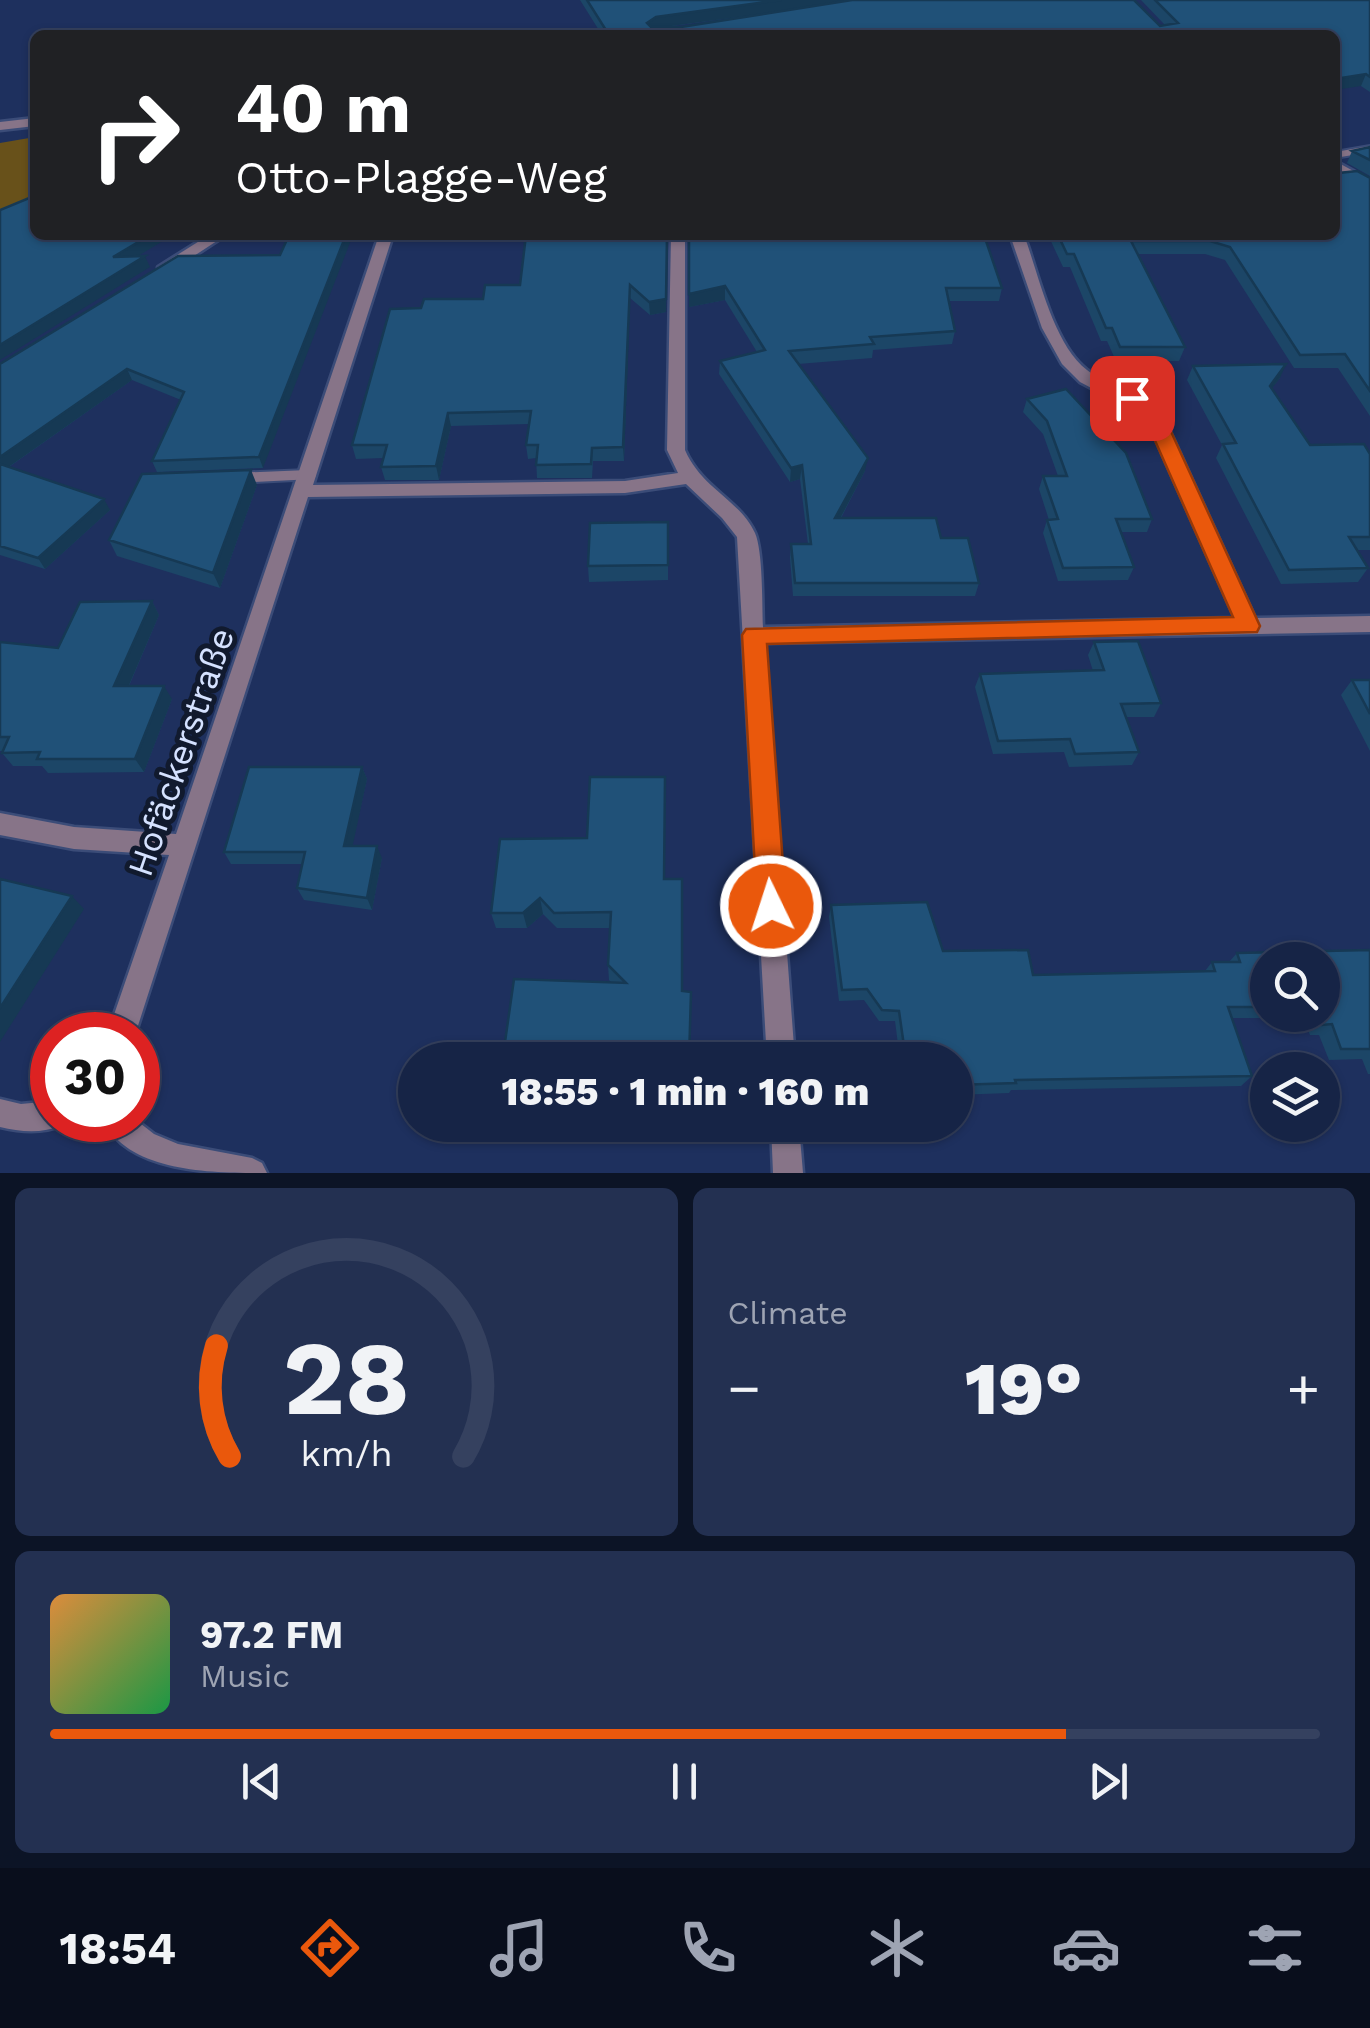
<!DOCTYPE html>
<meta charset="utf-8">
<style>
body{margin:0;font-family:"Work Sans",sans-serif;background:#233051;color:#f1f3f6;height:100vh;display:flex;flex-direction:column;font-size:38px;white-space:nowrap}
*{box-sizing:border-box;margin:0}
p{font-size:32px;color:#9ea4b3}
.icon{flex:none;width:55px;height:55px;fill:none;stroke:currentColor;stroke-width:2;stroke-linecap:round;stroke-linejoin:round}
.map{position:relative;height:1173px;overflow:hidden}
.drawer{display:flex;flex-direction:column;gap:15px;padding:15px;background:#0c1426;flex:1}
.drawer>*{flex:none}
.hud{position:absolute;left:30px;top:30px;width:1310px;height:210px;border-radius:15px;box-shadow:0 2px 8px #0004,0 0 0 2px #35415f;background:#202124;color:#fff;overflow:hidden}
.tools{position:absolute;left:1250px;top:942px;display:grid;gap:20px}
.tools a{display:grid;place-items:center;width:90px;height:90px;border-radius:50%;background:#162446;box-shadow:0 2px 8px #0004,0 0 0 2px #35415f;font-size:50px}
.speed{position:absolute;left:30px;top:1012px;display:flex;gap:20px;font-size:50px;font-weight:700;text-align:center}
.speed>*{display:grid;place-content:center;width:130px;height:130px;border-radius:50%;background:#162446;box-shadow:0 2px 8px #0004,0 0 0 2px #35415f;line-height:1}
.speed .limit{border:15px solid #d22;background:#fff;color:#111}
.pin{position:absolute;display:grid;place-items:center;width:85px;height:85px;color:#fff;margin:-42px;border-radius:20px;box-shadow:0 5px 15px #0006}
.me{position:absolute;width:110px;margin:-55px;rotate:356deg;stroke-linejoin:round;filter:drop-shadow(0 0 8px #0008)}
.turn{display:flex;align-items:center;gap:35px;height:210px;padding:0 40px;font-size:45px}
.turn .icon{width:130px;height:130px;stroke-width:2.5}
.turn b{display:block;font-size:70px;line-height:85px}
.big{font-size:75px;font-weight:800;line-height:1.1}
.drawer .tile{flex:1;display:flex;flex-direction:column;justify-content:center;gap:15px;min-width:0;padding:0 35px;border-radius:15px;background:#233051}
.drawer .dial{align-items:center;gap:0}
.dial svg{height:260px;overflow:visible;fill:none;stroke:#35415f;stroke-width:7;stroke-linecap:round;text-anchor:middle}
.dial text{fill:#f1f3f6;stroke:none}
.song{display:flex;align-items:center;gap:30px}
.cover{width:120px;height:120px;border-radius:15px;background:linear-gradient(135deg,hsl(30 70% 55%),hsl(140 70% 35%))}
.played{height:10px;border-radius:5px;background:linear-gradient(90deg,#ea580c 80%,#35415f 80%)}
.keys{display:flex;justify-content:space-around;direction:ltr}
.heat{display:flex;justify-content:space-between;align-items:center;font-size:55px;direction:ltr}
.drawer .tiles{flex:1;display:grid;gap:15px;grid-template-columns:1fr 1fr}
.tile:last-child{grid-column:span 2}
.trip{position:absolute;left:398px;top:1042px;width:575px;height:100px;border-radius:50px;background:#162446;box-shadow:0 2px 8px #0004,0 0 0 2px #35415f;font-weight:800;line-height:100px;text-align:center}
.tabs{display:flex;height:160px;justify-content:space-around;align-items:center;background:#090e1c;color:#9ea4b3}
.tabs .icon{width:70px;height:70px}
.tabs .on{color:#ea580c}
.tabs b{font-size:45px;color:#f1f3f6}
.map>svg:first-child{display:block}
</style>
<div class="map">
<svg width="1370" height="1173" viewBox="0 0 1370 1173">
<rect width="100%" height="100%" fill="#1e305e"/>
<path fill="#68511a" d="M35,137V202L0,220V143Z"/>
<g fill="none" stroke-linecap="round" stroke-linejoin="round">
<g stroke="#3b4c78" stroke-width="4">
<path id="lane" d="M1370,146V152L1335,158V152Z
M308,470L314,471L316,475L314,479L234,483L226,478L234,473Z"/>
</g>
<g stroke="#3b4c78" stroke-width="5">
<path id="street" d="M35,118V126L0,130V122Z
M1335,161L1370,180V190L1335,171Z
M209,235H226L168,273H158V267Z
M379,235H393L313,485L625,481L678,473L667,450L671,235H685V450C702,489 740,500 755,533C763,551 762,605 763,627L1235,618L1146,417L1080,382L1062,364L1042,328L1010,235H1024C1039,275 1053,344 1087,370C1109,388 1142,392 1162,414L1255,618L1370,616V632L764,643L795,1060H767L737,537L722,518L686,484L625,493L308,497L135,1035H107L169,855L74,849L0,835V813L74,827L176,834Z
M0,1099L21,1104L52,1101V1120H64L62,1125C42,1134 21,1132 0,1127Z
M103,1120H136L154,1134L178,1144L252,1158L262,1163L267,1173C212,1173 129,1173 103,1120Z
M771,1125H799L803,1173H773Z"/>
</g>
<use href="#lane" fill="#877488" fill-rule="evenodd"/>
<use href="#street" fill="#877488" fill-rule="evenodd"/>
</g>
<path fill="#1c4667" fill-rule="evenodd" d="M580,0H1134L1160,26L1165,25L1141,0H1370V92L1361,86L1335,35H602ZM783,11L681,27H665Z
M1370,147V176L1347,163L1352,151Z
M1338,173L1370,178V416L1338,368H1294L1225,260L1205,254H1138L1185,347L1179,361H1116L1107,341H1101L1070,267H1063L1048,235H1335Z
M667,235L666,312L650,315L630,298L624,461H593L592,478H537L536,458L528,459L526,445L529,424L451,426L439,480H385L381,467L383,458L356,459L352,445L421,308L483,299Z
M689,235L1002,288L999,301H949L955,331L952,344L873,350L872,358L798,364L865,471L841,518L941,538L979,583L975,596H793L790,558L791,544H808L800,479L790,482L719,374L720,361L757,352L725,300L689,307Z
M280,255L263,468L157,472L152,461L181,400L132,380L9,467L110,510L45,569L0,555V364Z
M1193,366L1280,378L1271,389L1310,445L1370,454V550H1357L1368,568L1358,582L1281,584L1216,458L1222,445L1187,380Z
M1027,399L1152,519L1147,532H1121L1134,567L1128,580L1058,581L1043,533L1047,520H1049L1039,489L1043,476H1058L1043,434L1023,412Z
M257,485L220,588L117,556L109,540Z
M668,522V580L589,582L588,566Z
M152,601L159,615L129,686L172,699L144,772L48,773L42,766H13L2,753L3,751H0V642L58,648Z
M1094,642L1161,703L1154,717H1126L1139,752L1132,765L1069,767L1064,752L993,754L975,687L980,674L1093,671L1088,655Z
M1352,680H1370V751L1341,695Z
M362,767L367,779L352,846L382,858L372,910L304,900L297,888L303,864H231L224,852Z
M500,839L665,879L682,991L689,1060H504L503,1056L612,983L609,980L608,965L610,928H557L543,914L527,928H496L491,913Z
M831,905L943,951L1033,975L1205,971L1212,962H1229L1237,953L1370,950V1074H1368L1362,1059L1329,1060L1319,1035H1310L1303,1018H1232L1252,1076L1241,1086L1011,1090L1009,1093L955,1095V1060H900L895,1021H879L864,1000L839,1001L829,917ZM1268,960L1322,1015H1268Z"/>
<path fill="#163954" d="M781,0H863L656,28L647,34V23L656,17Z
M1366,74L1361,86L1335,90V79Z
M150,235H173L118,268L113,257Z
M346,235H353L263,468L259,457Z
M667,235L666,312L650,315L649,302Z
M145,256L150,267L0,360V345Z
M630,285V298L624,461L623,447Z
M725,286V300L689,307V294Z
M1286,364L1280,378L1263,400L1270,386Z
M127,369L132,380L0,473V457Z
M448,413L451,426L439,480L436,466Z
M868,458L865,471L833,532L835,518Z
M802,465L800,479L790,482L791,468Z
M251,470L257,485L220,588L213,573Z
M104,499L110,510L45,569L38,558Z
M152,601L159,615L123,699L114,686Z
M164,686L172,699L144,772L135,759Z
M362,767L367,779L350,858L344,846Z
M377,846L382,858L372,910L367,898Z
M72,896L84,909L0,1042V1008Z
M540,898L543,914L527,928L523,913Z"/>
<path fill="#205178" stroke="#163954" stroke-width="2.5" d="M587,0H781L656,17L647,23L651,27H681L852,0H1134L1160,26L1178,23L1155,0H1370V77L1366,74L1335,79V35H609Z
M1370,147V160L1352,151Z
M1335,154H1337L1338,173L1357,171L1370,178V391L1345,354L1300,355L1230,247L1210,241H1131L1185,347H1120L1112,328H1106L1074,254H1067L1058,235H1335Z
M34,196L35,197V235H150L113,257L145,256L0,345V210Z
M289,235H346L259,457L152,461L184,392L127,369L0,457V364L178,256L280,255Z
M526,235H667L666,299L649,302L630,285L623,447L592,448L591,464L536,465L538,445H526L531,411L448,413L436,466L381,467L387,445H352L390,309L421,308L424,299H483L485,285H520Z
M689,235H984L1002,288H946L955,331L870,337L874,344L789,351L868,458L835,518H936L941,538H968L979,583H795L791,544H811L802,465L791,468L720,361L765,350L725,286L689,294Z
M1286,364L1270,386L1310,445L1364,444L1370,454V537H1349L1368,568L1289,570L1223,444L1236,443L1193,366Z
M1066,389L1126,453L1152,519H1116L1134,567L1063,568L1047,520L1058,519L1043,476H1067L1047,421L1027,399Z
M0,464L104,499L38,558L0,546Z
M251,470L213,573L109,540L142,474Z
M668,522V565L588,566L590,523Z
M152,601L114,686H164L135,759H37L40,752L2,753L9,737H0V642L58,648L80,602Z
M1138,641L1161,703L1121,704L1139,752L1075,754L1070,739L998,741L980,674L1104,670L1094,642Z
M1352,680H1370V714Z
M249,767H362L344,846H377L367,898L297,888L305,852H224Z
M590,777H665L664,879H682V991L691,992L689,1060H507L503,1056L514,979L626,983L608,965L611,912L554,913L540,898L523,913H491L500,839L587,838Z
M0,879L72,896L0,1008Z
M927,902L943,951L1028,950L1033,975L1215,971L1212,962H1240L1237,953L1370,950V1049H1341L1332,1024L1322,1025L1318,1015H1322V960H1268V1007H1228L1252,1076L1015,1080L1016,1083L955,1085V1060H906L899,1011L882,1010L867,989L842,990L831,905Z"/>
<path fill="#ea580c" stroke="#983908" stroke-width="2.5" d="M1132,392L1163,414L1260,626L1257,632L767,644L786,906L781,915L771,919L761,915L757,906L742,635L746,629L1233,617L1145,418L1122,398Z"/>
<g text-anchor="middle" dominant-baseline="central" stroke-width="10" stroke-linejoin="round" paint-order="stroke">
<g font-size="35" fill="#d5e2ff" stroke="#111a2e">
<text transform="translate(181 752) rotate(-71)">Hofäckerstraße</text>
</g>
</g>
</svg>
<div class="tools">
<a><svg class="icon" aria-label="search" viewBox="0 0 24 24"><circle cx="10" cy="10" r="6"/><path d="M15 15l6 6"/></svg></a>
<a><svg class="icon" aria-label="layers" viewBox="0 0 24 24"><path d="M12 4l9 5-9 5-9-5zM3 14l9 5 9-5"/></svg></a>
</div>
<div class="speed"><div class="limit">30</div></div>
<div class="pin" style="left:1132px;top:398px;background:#d93025"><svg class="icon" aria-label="arrive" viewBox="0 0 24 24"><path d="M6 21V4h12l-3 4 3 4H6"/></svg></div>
<svg class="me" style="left:771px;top:906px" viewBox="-20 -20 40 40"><circle r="17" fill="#ea580c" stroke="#fff" stroke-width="3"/><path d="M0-11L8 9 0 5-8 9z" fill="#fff"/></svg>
<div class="trip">18:55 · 1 min · 160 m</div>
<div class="hud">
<div class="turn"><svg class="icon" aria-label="right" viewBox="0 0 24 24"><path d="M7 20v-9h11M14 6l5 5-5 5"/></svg><div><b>40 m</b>Otto-Plagge-Weg</div></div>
</div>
</div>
<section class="drawer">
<div class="tiles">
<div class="tile dial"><svg viewBox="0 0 100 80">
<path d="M14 69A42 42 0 1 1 86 69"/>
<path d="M14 69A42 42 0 0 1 10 35" stroke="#ea580c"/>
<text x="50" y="56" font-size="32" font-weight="700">28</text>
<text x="50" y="72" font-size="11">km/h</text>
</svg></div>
<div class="tile"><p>Climate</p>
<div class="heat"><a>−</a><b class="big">19°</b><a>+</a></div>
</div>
<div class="tile">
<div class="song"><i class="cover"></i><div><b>97.2 FM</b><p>Music</p></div></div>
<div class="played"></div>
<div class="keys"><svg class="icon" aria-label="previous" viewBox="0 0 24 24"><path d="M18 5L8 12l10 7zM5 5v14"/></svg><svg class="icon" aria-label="pause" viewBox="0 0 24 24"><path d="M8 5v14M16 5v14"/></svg><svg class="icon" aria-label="next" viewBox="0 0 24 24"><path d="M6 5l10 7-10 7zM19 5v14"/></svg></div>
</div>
</div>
</section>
<nav class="tabs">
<b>18:54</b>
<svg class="icon on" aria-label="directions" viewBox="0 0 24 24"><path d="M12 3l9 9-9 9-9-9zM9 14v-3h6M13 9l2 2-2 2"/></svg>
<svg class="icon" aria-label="music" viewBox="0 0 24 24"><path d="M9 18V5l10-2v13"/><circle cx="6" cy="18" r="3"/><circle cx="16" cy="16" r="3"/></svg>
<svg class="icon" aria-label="phone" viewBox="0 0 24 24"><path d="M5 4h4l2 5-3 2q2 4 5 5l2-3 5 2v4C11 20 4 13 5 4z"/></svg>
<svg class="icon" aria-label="climate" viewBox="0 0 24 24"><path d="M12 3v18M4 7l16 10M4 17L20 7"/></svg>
<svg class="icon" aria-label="car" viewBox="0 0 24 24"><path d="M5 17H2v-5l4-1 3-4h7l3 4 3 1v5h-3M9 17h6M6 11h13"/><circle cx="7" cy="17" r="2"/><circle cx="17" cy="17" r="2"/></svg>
<svg class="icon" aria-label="filters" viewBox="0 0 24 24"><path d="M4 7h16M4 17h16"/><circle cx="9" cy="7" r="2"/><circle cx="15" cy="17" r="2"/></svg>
</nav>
